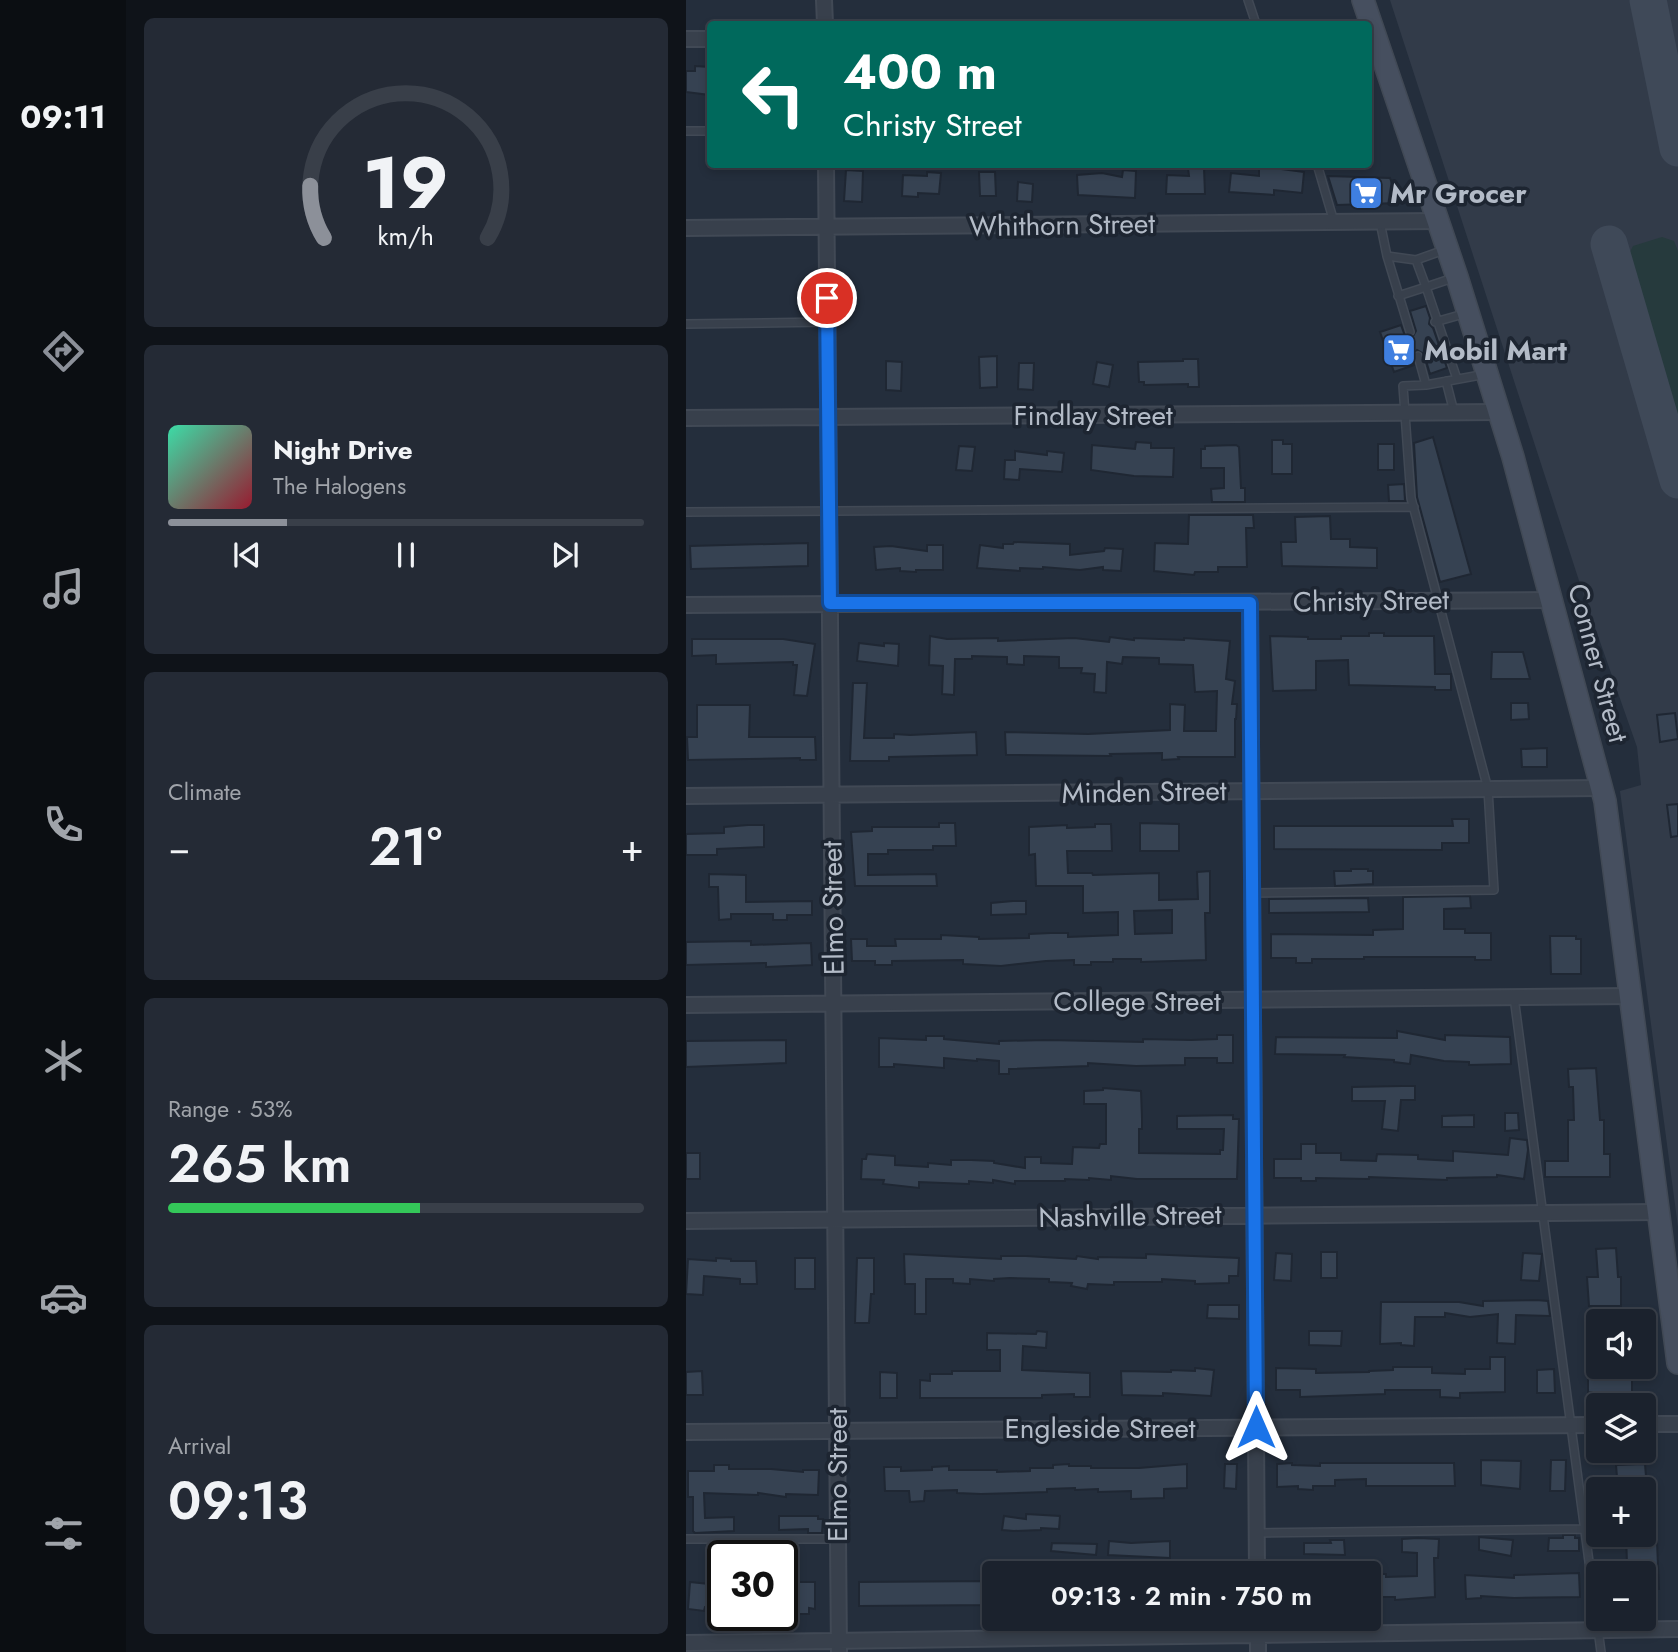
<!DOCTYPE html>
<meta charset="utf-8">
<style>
body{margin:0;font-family:Jost,sans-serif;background:#242a35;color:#f1f3f6;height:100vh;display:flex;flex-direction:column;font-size:26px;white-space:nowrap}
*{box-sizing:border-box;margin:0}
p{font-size:23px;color:#a0a4aa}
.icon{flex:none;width:38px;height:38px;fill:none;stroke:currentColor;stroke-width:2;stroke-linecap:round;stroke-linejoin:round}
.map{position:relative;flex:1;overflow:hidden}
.drawer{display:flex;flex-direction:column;gap:18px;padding:18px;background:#0f1319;width:560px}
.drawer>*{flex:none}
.guide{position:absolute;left:21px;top:21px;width:665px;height:147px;border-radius:7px;box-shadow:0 4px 10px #0003,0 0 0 2px #393f49;background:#00695c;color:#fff;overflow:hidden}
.tools{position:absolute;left:900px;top:1309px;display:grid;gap:14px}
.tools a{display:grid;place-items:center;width:70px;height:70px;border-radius:7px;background:#1b222d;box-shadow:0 4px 10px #0003,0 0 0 2px #393f49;font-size:35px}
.speed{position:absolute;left:21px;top:1540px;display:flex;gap:14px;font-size:35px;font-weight:700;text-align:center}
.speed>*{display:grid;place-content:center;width:91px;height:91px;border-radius:50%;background:#1b222d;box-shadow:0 4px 10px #0003,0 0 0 2px #393f49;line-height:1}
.speed .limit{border:4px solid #111;border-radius:10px;background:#fff;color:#111}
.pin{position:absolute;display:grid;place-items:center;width:60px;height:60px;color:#fff;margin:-30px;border:4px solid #fff;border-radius:50%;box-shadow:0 2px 7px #0007}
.me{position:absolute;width:77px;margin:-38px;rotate:0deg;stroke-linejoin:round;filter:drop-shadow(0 0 5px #0008)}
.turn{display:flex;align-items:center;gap:24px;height:147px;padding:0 21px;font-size:32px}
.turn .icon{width:91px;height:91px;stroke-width:2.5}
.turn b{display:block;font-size:49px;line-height:60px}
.big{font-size:52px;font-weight:600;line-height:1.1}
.drawer .tile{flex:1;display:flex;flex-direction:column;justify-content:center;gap:10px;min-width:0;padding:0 24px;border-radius:10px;background:#242a35}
.drawer .dial{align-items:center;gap:0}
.dial svg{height:182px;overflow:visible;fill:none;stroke:#393f49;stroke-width:7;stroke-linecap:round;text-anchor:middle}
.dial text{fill:#f1f3f6;stroke:none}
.song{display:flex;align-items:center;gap:21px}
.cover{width:84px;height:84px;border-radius:10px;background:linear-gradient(135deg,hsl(160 70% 55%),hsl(350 70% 35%))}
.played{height:7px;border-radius:4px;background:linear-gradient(90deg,#8c9099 25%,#393f49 25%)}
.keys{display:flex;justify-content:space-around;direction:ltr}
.heat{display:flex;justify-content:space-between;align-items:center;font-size:38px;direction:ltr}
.charge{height:10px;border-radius:5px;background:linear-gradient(90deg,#34c759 53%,#393f49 0)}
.trip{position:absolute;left:296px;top:1561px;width:399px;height:70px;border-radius:7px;background:#1b222d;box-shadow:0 4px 10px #0003,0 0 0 2px #393f49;font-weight:600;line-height:70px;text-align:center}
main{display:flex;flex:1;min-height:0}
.dock{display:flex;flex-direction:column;width:126px;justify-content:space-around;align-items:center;background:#0b0e12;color:#a0a4aa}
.dock .icon{width:49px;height:49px}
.dock .active{color:#8c9099}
.dock b{font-size:32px;color:#f1f3f6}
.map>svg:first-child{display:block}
</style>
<main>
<nav class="dock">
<b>09:11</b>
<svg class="icon active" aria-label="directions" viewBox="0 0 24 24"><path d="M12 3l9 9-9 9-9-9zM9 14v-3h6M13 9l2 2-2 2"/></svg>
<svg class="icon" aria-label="music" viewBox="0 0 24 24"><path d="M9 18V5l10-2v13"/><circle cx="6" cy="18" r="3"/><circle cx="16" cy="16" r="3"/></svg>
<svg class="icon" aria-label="phone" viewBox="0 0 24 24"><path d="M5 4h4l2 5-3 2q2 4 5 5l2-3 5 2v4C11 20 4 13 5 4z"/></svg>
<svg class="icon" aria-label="climate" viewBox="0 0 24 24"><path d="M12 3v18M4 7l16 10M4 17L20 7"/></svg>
<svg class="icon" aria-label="car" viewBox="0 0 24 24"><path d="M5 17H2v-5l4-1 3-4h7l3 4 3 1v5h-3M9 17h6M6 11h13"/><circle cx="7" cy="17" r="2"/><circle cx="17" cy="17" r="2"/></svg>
<svg class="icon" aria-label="filters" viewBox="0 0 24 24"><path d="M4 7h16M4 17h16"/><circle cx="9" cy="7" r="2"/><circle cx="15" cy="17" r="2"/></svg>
</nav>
<section class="drawer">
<div class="tile dial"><svg viewBox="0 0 100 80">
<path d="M14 69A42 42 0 1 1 86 69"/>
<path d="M14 69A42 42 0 0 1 8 46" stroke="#8c9099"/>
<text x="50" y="56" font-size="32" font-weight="700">19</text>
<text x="50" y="72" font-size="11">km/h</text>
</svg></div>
<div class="tile">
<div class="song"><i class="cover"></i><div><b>Night Drive</b><p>The Halogens</p></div></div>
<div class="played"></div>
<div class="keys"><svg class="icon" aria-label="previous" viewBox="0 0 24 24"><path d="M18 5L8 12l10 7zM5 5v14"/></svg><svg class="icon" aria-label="pause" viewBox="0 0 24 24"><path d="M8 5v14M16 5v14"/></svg><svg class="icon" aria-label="next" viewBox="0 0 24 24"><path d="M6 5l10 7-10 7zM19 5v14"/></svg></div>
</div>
<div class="tile"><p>Climate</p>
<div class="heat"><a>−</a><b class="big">21°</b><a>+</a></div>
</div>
<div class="tile"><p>Range · 53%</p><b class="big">265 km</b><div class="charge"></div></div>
<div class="tile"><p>Arrival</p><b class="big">09:13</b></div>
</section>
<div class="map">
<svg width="992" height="1652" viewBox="0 0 992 1652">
<rect width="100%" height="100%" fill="#242e3c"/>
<path fill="#323b49" d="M704,0H992V1227L934,791L955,785L951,747L899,599Z"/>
<path fill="#263a3d" d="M976,237L988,241L992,251V429L942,256L947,246Z"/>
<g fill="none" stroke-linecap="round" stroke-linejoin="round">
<path stroke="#3f4958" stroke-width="37" d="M962,0L992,148
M923,244L992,480"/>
</g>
<path fill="#364252" stroke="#1f2733" stroke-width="2" fill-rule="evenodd" d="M9,66L24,67V95L0,92V71H9Z
M573,166L618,172L616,193L588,190V195L543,192L545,173L573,176Z
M502,168H518L519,194H480L481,175L503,176Z
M160,170L177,171L176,202L158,201Z
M437,170L450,171L449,198L392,195L391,175L416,173L436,177Z
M241,172L255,173L253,194L232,193V197L216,196L217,175L241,176Z
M293,172H309L310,196H294Z
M642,176L704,178L713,203L651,205Z
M332,182L347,184L346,202L331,201Z
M740,306L744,318L743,324L747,328L761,368L744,374L738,354L731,350L726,355L728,365L708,372L694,332L715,325L719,336L726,338L730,331L724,311Z
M311,356V387L294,388L293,357Z
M497,359H512L513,387H502V384L458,385V382H453L452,362L497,361Z
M200,361L216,362L215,391L200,390Z
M411,362L427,365L423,387L407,384Z
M333,363H348L347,390L332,389Z
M747,437L785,574L754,582L731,497L728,443Z
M586,440H597V444H606V474H586Z
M450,442L465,443V448H488L487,477L448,476L405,470L406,445L449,449Z
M692,444H708V470H692Z
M550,445L553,447L555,488H559V502H526L525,489L538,488V468H515V449H519V446Z
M273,446L289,447L286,471L270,470Z
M329,451L361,455V451L378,453L376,472L334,469L333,480L318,479L319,460H329Z
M718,484L719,501H703L702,485Z
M503,515H567L568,528H560L561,567H532V572H509L508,575L468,571L469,543L502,544Z
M644,516L645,539H664V547L691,548V568L596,566L595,542H610L609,517Z
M328,542L384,544V555L418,551L419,548L437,549L435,571L417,570V567L394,570L357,567V569L334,568V571L291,568L294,545L317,548V544H327Z
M122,543V566L5,569L4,546Z
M241,545H257V570H230V572L214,571V568L190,570L188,547L205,546L241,551Z
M683,633H698V636H748L749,674H765V690H749V687L663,685L662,660L630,661V690L587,691L584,636L622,637V639H655V636H683Z
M244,636L261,639L312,638V641L388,638L423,642L424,637L448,640V638L498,640V638L544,641L540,679L549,681L546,704H551L550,719H549V757H492L493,759L476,760V753L424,754L425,756L320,755L319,732L402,734L484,730V704L499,705L498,731H530L531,691L509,692L507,665L473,664V658L437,657L436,664L421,662L420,693L408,692L409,674L395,673L396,668H373V657L338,656V665L321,664V657L286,656V659H269L268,695L256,694L257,666L243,665Z
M6,639H97L129,644L121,696L108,695L111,665H107V662L30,664V655L6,656Z
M173,643L198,646V643L213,644L212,666L171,661Z
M806,652H837L844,679H805Z
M167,683H181L178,738H208V734L224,735L290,732L291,755L203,757V761H164Z
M825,703H842L843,719L825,720Z
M11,705H64L63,737H129L130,760H114V758L2,760L1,737H11Z
M989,713L992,739L974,742L971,715Z
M861,748V767H836L835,749Z
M992,804V836L985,837L981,805Z
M766,819H783V843H756V850L588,849V826H767Z
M253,823H269L270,846H247V850H202V854H182V875L250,874L251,886H169L165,832L186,831V827H253Z
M454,823L493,824V851H454Z
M409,824H425L426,851H381L382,873H406L407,875L473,873V900L512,899L511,872L524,871V913H519L520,960L455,962V959H427V962H405V965H388V960L360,961L315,966L277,964V960L206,961V965H189V961H166L165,939H181V946H210L209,939H255V935L293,937V939L343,938V934L365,933H382V937L432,935V912L397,913V886H350L349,854L343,855V827L381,825V828L409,827ZM486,910V933L449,934L448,911Z
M62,825H78V847L31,849V855H0V834L38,833V827Z
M665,869H682V871H687V884L649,886L648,871H665Z
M23,874L60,875V902L126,901V915H101V920H87V914H45V919L33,920L32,887H23Z
M784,896L785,908L758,909V929H779V933H805V960H789V957H678V959H626V963H610V958H585V934L687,935V930L717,929V897Z
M682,898L683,912L583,913V899Z
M327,901H340V914L305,915V903Z
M864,936H890V939H895V974H865Z
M65,941V945L125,943L126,965L80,967V963L0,965V942Z
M711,1031L759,1040V1035L824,1037L825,1064L783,1065V1062L758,1061L725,1055L724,1064L708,1062V1060L658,1057L659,1055L589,1054L590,1037L711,1038Z
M531,1035H547V1063H531V1058H499V1065L450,1066L402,1063V1066L323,1069V1074H313V1061L291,1059V1061L258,1058V1068L208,1064V1067H193V1038L240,1040V1036H258V1039L313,1044V1041L361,1040L457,1042V1039L505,1040L531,1039Z
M100,1040V1063L0,1067V1041Z
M910,1068L914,1120H918V1154H924V1177H859V1161H882V1120H888L887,1087H883L882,1069Z
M716,1086H729V1100H715L712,1131L696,1129L699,1101H666V1087Z
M417,1088L455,1091L456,1118V1129H453V1153L534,1154V1150H537L538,1129H491V1116L547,1115V1119H553L551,1179H451L425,1176V1180L403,1178V1180L379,1179V1181H329V1184L307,1180V1183L283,1181V1184L233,1182V1188L197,1184L198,1180L175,1179L176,1159H180L181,1154L209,1156V1165L242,1167V1163L265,1165V1160H285L308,1161V1163L339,1168V1157H355V1163L386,1164L387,1147L413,1148L414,1144H420V1104H398V1091L417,1090Z
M819,1113H832L833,1130L819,1131Z
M788,1115V1127H756V1116Z
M824,1138L841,1140L842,1150L838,1179L811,1175V1177L761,1178V1180L683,1177V1179L630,1178V1181H615V1178H588V1159H615V1144H630V1153H655V1160L690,1161L691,1154L732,1155V1159L767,1161V1151L822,1155Z
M0,1153H14V1179H0Z
M930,1248L932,1277H935V1306H903L901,1277H912L910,1249Z
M635,1252H651V1278H635Z
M590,1253L606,1254L605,1281L588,1280Z
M837,1253L856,1254L853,1281L835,1280Z
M218,1254L315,1259V1256H340L390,1259L391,1256L412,1259V1257L460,1258V1254L553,1258L552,1276H543V1283L509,1284V1281L476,1279V1282H428V1285L402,1284L401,1289L385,1286L386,1283L363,1282V1279L324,1278L308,1279V1281L284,1279V1284L267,1283V1279H240V1314H229V1284H219Z
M30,1258L45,1259V1261H70L71,1284H54V1279L18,1276L17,1295L0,1294L2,1259L30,1261Z
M109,1258H129V1289H109Z
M171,1258H188V1294H185L183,1323H169Z
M850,1300L862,1301L864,1316L830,1315L829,1344L811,1343L812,1314L784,1317L759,1313V1317H729L728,1346L715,1345V1343L694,1344L695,1302H773L797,1306V1301Z
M522,1305H553V1319L521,1318Z
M351,1331L361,1332L360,1348L337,1346L336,1370L404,1373V1397H388V1394L356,1395V1398H234V1380L244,1381V1374H266V1371H314V1350H301V1333L350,1334Z
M623,1331H656L655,1346L623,1345Z
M804,1357H819V1392L774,1393V1398L754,1397V1390H699V1394L614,1397V1390H590V1368L630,1369V1373L683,1372V1371L707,1370V1367H746V1373L779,1374V1369H804Z
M509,1368L528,1370L525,1396L477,1393V1396L436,1395L435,1371L485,1372V1370L509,1371Z
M868,1369L869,1393H851V1370Z
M16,1371L17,1395H0V1372Z
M194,1372L211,1373V1398H194Z
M902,1374L946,1376V1393L902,1392Z
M795,1460L835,1461L834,1489L795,1485Z
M865,1460H880L879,1491H864Z
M606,1463V1465L634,1466V1463H768L769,1486H680V1479L649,1480V1486H627V1490L612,1489V1486L591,1487V1464Z
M383,1464V1466H405V1468H453L501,1464V1488L478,1489V1498L445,1499V1491L412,1492V1489L389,1490V1488L361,1489V1492L295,1494L271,1493V1490L239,1491L238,1501L224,1502L223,1491H199L198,1467H215V1471L246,1470V1467L263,1466V1470H311V1472L344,1471V1468H367V1465Z
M539,1464H551L550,1489L538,1488Z
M959,1464L961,1489H932L930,1465Z
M28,1465H43V1469H85L117,1472V1470H133L132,1495L100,1494V1497L72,1493V1495L18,1493L19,1518L48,1517V1531L9,1533L7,1531V1497H2V1471H28Z
M340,1514L374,1516L373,1529L355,1528V1530L328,1531L316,1530L318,1516L340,1519Z
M93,1516H132V1519H137L136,1533H122V1529L93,1530Z
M957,1518H970L973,1589H957V1573H953V1564H941L940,1535H957Z
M877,1535H889V1538H893V1551H862L863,1538H877Z
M793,1537L827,1540L825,1556L793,1550Z
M732,1538L753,1539L752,1558H748L749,1597L709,1600V1597H685L684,1574H700V1577L731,1576V1553L716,1552V1539Z
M644,1540H658L659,1555L618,1554V1543H645Z
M423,1541L445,1543L484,1541V1558L422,1555Z
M366,1543L411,1544L410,1555L365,1551Z
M893,1573L894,1597L828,1598L795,1596V1598L780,1599L779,1575L828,1578V1575Z
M307,1581L308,1605L173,1606V1582Z
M4,1582L23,1584V1607H19L18,1611L2,1609Z
M112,1582H129V1609L123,1608V1614H112V1611L96,1609V1592L112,1593Z"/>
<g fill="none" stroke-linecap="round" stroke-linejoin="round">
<g stroke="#414955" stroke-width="10">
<path id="service" d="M562,0L570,24
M0,131H24
M631,164L648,222
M694,222L701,256L724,332
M701,256L730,260L758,250
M767,278L740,287L771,379
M712,296L740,287L730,260
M749,322L781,313
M0,324L141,322
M732,356L740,385L800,374
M760,381L768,412
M0,512L728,507
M566,893L808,890L802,789L725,498L717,386L740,385
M828,997L915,1652
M571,1533L898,1529
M0,1539H152"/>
</g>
<g stroke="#414955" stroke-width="18">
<path id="minor" d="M138,0L139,24
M0,39H24
M140,164L153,1652
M0,228L752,221
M0,418L813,412
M564,603L571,1573
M0,605L866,600
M0,796L916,788
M0,1005L944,996
M0,1221L972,1212
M957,1424H992
M0,1432L912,1425
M572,1619V1652
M0,1643L992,1629"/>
</g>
<g stroke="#414955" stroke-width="24">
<path id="secondary" d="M677,0L771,277L827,457L919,801L992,1363"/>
</g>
<use href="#service" stroke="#38404c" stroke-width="7"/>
<use href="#minor" stroke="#38404c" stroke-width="14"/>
<use href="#secondary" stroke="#464f5f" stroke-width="21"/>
</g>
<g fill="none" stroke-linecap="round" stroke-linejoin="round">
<g stroke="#114b97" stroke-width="18">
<path id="route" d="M141,298L144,603H564L570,1427"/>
</g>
<use href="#route" stroke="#1a73e8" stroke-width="12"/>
</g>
<defs>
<g id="supermarket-square" transform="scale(1.75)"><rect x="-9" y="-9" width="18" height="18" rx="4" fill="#3f7fe0" stroke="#1d2531"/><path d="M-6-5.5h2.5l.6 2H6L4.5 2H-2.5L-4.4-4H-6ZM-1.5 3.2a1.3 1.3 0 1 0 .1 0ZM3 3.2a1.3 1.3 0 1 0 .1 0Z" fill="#fff"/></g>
</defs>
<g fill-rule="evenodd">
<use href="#supermarket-square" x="680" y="193"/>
<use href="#supermarket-square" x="713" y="350"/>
</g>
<g text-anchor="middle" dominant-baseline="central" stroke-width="7" stroke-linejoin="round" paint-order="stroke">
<g font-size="28" font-weight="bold" fill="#b3bbc7" stroke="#1d2531" text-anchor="start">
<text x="704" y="193">Mr Grocer</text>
<text x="738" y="350">Mobil Mart</text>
</g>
<g font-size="28" fill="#b3bbc7" stroke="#1d2531">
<text transform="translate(376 225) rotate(-1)">Whithorn Street</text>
<text x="407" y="415">Findlay Street</text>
<text transform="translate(685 601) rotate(-1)">Christy Street</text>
<text transform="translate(912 663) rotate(75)">Conner Street</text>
<text transform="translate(458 792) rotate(-1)">Minden Street</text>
<text transform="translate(147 908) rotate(-91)">Elmo Street</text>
<text x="451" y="1001">College Street</text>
<text transform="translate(444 1216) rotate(-1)">Nashville Street</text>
<text x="414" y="1428">Engleside Street</text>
<text transform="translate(151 1475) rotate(-90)">Elmo Street</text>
</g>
</g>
</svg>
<div class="tools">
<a><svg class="icon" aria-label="sound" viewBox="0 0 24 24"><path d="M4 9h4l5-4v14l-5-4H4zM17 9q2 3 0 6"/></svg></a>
<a><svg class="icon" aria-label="layers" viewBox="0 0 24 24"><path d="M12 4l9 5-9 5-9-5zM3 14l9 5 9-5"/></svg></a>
<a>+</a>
<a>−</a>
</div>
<div class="speed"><div class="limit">30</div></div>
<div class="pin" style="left:141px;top:298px;background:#d93025"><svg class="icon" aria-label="arrive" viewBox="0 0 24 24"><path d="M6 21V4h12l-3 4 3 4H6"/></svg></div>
<svg class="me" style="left:570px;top:1427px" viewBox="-20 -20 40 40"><path d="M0-17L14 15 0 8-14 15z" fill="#1a73e8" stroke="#fff" stroke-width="4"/></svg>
<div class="trip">09:13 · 2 min · 750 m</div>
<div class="guide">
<div class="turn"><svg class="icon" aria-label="left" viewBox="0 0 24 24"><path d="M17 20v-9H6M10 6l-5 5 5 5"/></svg><div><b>400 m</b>Christy Street</div></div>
</div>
</div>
</main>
